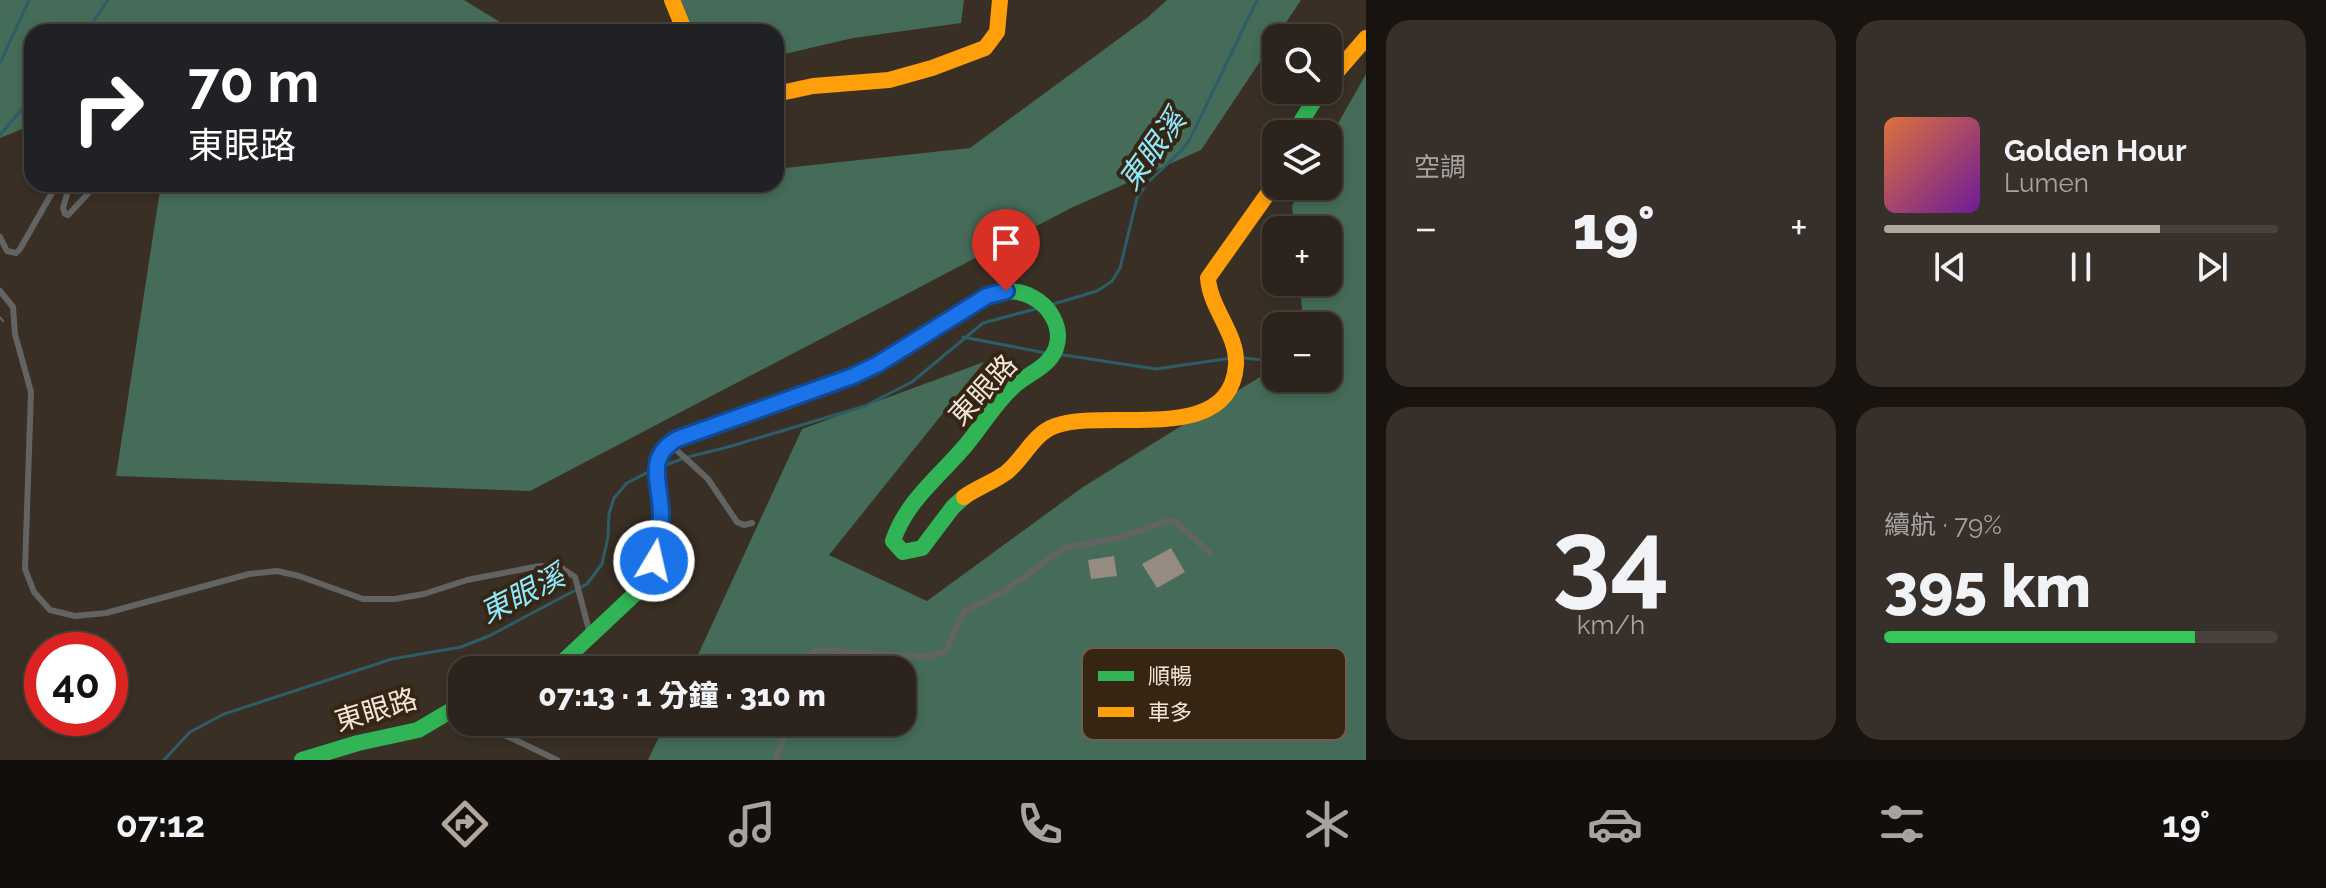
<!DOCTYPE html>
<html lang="zh-TW">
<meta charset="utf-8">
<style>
body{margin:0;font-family:Raleway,"Noto Sans TC",sans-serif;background:#372f29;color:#f1f3f6;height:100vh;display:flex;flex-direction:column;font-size:30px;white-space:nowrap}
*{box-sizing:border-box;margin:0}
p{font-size:26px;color:#a6a4a3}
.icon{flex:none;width:44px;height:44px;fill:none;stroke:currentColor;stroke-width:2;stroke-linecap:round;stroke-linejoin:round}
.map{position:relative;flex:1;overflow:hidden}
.sheet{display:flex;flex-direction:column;gap:20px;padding:20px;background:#18130f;width:960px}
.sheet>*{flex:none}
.hud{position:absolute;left:24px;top:24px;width:760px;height:168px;border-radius:24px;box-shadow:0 4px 12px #0003,0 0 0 2px #47403b;background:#202124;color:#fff;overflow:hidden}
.fabs{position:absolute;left:1262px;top:24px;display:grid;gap:16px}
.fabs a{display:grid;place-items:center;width:80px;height:80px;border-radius:16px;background:#2b231c;box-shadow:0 4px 12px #0003,0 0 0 2px #47403b;font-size:40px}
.speed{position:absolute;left:24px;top:632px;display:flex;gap:16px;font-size:40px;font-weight:700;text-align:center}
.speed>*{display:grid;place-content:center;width:104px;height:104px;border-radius:50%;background:#2b231c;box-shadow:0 4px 12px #0003,0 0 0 2px #47403b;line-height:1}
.speed .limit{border:12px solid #d22;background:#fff;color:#111}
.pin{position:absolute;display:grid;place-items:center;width:68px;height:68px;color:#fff;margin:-82px -34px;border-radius:50% 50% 50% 0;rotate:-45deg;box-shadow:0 0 8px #0007}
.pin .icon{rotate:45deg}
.me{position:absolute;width:88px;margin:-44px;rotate:9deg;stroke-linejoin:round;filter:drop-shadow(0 0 6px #0008)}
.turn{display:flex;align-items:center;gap:28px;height:168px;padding:0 32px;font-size:36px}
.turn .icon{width:104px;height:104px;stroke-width:2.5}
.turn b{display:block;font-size:56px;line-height:68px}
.big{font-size:60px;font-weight:800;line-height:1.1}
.sheet .card{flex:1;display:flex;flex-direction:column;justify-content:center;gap:12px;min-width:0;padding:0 28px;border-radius:24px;background:#372f29}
.sheet .dial{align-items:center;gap:0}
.dial b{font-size:104px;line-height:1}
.song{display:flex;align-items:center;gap:24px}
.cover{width:96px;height:96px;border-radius:12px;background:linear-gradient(135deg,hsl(20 70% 55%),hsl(280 70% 35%))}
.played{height:8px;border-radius:4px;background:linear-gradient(90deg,#b1a69b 70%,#47403b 70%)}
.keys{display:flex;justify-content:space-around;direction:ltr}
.heat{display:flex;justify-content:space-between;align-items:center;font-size:44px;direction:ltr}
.charge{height:12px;border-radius:6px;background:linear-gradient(90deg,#34c759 79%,#47403b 0)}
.sheet .tiles{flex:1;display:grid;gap:20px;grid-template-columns:repeat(2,1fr)}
.trip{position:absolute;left:448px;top:656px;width:468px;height:80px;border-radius:24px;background:#2b231c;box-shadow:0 4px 12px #0003,0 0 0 2px #47403b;font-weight:800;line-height:80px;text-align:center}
.menu{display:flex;height:128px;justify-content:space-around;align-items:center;background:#110e0b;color:#a6a4a3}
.menu .icon{width:56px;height:56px}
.menu .selected{color:#b1a69b}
.menu b{font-size:36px;color:#f1f3f6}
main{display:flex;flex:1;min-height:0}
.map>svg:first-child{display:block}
</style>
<main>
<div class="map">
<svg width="1366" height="760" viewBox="0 0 1366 760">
<rect width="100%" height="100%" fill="#392f25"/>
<path fill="#456c59" d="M0,0H464L516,32H32V125L0,138Z
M675,0H964L961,23L853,38L776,56V32H692Z
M1167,0H1301L1201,150L1071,208L530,491L116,476L161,184H776V169L970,148L1147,18Z
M1366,74V760H648L666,722H902V670H691L802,429L984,362L829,555L927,601L1083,487L1276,367V378H1328V326H1304L1299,282H1328V230H1294L1292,206L1303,186H1328V141Z"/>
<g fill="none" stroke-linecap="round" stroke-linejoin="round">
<path stroke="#2d5e68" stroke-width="3" d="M86,32L108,0
M0,63L29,0
M0,135L32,97
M1050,305L1097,291L1112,281L1120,268L1137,198L1147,183L1180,152L1190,139L1257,0
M963,337L1046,353
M1057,354L1156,369L1232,358
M1243,358L1276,361
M1328,367H1331
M661,467L684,458L728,447L865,406L912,382L983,323L1039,308
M164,760L190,732L224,714L392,659L461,647L489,636L587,584L602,564L608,537L609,514L614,498L627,483L650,471"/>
</g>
<path fill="#968b80" d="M1171,548L1185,572L1157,588L1142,564Z
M1114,556L1117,576L1091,579L1088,560Z"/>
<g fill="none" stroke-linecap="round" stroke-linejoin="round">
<path stroke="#646460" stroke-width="2" stroke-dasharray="6 6" stroke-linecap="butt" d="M0,317L6,325"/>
<path stroke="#616463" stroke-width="6" d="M70,184L63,208L65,214L68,215L97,184
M0,237L7,251L16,253L20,249L57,184
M0,291L13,307L15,334L31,392L25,569L34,592L50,610L75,616L106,613L249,574L277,571L299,576L363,599H395L424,594L467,580L540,566L560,567L575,577L590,634
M672,446L708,479L737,522L744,525L752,523
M801,670L809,655L817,650L927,657L946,652L964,611L1006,590L1064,548L1122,537L1167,521L1176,522L1210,553
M485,722L486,730L509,737L557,760
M776,760L789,722"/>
<path stroke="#30b455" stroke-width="16" d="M1297,134L1302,120L1321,90
M554,670L637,592L654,561L661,514L656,462L666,446L677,439C744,416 813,395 877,364C909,349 939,326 970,307C989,295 1010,285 1032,297C1050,306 1063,328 1056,348C1049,368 1026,374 1012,388C994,405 982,426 966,445C940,476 906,501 893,541L903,552L922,548L953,507L964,497
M302,760L358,743L418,730L462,704"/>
<path stroke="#ff9f0a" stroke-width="16" d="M672,0L685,32
M1328,82L1366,38
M776,94L813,86L889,80L932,68L985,48L997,32L1000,0
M964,497C978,487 994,482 1007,472C1025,457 1033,434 1055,426C1107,407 1230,447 1236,365C1238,334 1210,309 1208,278L1276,182"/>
</g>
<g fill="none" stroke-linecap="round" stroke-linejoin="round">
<g stroke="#114b97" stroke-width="20">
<path id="route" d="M654,561C658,545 661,531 661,515C661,484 644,458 677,439L853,376L878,364L987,296L1006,291"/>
</g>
<use href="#route" stroke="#1a73e8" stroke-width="14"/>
</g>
<g text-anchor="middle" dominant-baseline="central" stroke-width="8" stroke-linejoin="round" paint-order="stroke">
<g font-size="28" fill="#f1e6da" stroke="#362513">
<text transform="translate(983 390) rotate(-47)">東眼路</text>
<text transform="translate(376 710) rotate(-17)">東眼路</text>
</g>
<g font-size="30" font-style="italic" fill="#8fe9fe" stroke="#362513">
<text transform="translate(1152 150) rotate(-54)">東眼溪</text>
<text transform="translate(522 594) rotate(-27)">東眼溪</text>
</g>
</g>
<rect x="1082" y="648" width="264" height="92" rx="12" fill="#362513" stroke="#6e5f4f" stroke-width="2"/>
<rect x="1098" y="671" width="36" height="10" fill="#30b455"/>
<rect x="1098" y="707" width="36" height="10" fill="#ff9f0a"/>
<g font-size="22" fill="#f1e6da">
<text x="1148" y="684">順暢</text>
<text x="1148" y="720">車多</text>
</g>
</svg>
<div class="fabs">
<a><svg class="icon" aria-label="search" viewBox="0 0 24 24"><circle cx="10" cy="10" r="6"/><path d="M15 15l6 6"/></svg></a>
<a><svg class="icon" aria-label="layers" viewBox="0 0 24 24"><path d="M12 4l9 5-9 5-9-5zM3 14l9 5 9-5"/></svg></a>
<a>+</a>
<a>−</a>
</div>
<div class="speed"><div class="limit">40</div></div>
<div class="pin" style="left:1006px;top:291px;background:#d93025"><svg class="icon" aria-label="arrive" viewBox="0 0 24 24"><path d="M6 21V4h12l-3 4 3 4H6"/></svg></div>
<svg class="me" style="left:654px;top:561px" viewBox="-20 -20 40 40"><circle r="17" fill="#1a73e8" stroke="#fff" stroke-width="3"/><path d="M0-11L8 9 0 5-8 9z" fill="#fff"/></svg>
<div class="trip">07:13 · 1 分鐘 · 310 m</div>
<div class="hud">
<div class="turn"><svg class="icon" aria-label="right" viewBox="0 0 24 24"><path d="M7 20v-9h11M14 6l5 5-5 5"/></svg><div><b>70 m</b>東眼路</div></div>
</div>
</div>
<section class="sheet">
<div class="tiles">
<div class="card"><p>空調</p>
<div class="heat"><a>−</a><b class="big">19°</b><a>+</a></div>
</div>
<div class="card">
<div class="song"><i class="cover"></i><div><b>Golden Hour</b><p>Lumen</p></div></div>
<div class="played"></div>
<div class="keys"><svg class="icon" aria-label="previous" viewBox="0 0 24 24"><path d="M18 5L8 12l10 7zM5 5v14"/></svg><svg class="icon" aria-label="pause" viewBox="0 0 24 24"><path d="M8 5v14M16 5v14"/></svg><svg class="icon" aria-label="next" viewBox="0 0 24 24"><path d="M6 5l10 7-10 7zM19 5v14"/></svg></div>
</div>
<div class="card dial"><b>34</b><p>km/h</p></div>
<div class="card"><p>續航 · 79%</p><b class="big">395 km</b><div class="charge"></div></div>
</div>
</section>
</main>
<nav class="menu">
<b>07:12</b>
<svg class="icon selected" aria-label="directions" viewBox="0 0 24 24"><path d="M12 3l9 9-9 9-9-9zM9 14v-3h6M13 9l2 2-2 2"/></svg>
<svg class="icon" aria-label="music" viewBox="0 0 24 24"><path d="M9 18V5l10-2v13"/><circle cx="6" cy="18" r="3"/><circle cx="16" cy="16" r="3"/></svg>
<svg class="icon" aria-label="phone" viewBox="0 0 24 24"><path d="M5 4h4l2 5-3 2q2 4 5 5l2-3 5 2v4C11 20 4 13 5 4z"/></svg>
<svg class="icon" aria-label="climate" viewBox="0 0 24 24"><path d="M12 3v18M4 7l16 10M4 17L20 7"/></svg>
<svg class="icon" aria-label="car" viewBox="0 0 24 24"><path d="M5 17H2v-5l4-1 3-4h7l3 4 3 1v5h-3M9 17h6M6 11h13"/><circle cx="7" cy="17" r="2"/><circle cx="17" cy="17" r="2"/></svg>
<svg class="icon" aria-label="filters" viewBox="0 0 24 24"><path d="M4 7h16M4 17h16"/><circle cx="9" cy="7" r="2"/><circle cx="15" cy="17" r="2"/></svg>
<b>19°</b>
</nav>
